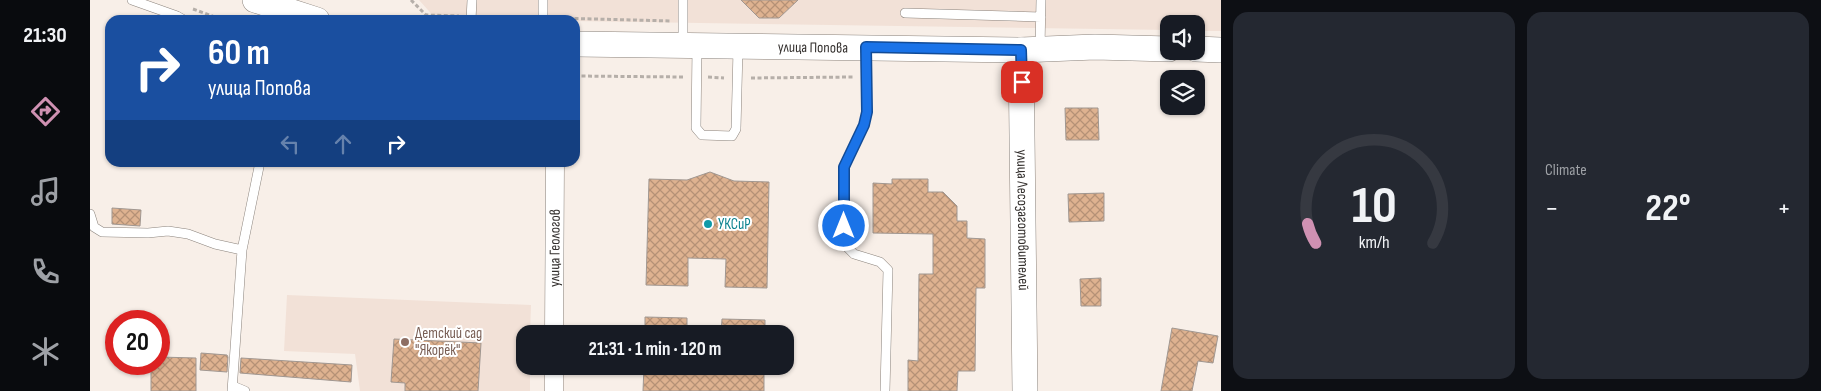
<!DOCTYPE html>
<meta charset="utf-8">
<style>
body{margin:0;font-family:"Sofia Sans Condensed",sans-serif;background:#242831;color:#f1f3f6;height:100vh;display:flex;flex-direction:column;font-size:19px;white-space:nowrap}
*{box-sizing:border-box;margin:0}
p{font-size:16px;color:#9ea1a6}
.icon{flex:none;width:28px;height:28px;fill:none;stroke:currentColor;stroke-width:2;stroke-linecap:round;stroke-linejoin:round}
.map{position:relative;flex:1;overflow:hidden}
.details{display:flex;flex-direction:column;gap:12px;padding:12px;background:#0d0f14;width:600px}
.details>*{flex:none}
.hud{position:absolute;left:15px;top:15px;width:475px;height:152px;border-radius:15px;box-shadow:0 1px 4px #0004;background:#1a4fa0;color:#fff;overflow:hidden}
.buttons{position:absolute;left:1070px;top:15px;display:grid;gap:10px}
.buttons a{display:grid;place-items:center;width:45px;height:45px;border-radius:10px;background:#171b24;box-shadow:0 1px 4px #0004;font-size:25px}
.speed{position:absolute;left:15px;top:310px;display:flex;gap:10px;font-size:25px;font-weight:700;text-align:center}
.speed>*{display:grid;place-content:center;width:65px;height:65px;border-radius:50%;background:#171b24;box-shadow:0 1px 4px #0004;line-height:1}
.speed .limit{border:8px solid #d22;background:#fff;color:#111}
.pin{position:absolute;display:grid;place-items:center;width:42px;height:42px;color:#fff;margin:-21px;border-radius:10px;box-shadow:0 2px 8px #0006}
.me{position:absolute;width:55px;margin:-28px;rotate:0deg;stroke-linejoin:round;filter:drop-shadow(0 0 4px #0008)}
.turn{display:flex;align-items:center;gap:18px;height:105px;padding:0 20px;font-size:22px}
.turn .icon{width:65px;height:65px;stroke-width:2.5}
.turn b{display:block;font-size:35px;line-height:42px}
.lanes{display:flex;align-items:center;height:48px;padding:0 20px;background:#0003;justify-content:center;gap:25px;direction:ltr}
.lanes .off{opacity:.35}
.big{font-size:38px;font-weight:700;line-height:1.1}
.details .tile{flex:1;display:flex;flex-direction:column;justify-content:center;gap:8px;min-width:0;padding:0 18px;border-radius:15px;background:#242831}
.details .dial{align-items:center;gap:0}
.dial svg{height:130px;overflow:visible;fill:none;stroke:#363941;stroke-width:7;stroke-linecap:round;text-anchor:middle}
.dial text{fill:#f1f3f6;stroke:none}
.heat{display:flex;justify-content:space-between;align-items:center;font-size:28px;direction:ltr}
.details .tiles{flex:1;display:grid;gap:12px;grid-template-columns:repeat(2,1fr)}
.trip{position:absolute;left:426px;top:325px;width:278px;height:50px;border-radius:15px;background:#171b24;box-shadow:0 1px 4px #0004;font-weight:700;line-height:50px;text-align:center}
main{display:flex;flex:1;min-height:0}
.menu{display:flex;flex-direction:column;width:90px;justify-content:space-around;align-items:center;background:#090b0e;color:#9ea1a6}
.menu .icon{width:35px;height:35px}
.menu .active{color:#cf91b2}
.menu b{font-size:22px;color:#f1f3f6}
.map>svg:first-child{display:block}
</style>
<main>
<nav class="menu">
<b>21:30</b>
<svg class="icon active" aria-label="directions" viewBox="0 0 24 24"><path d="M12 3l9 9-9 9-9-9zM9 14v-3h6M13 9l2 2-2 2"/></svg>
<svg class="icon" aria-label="music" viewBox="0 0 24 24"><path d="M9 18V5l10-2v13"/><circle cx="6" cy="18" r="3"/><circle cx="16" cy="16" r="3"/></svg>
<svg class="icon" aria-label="phone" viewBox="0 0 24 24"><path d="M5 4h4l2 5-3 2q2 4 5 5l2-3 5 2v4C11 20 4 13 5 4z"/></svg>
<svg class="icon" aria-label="climate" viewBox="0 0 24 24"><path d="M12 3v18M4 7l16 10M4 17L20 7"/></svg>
</nav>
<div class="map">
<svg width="1131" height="391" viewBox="0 0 1131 391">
<defs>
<pattern id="building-cross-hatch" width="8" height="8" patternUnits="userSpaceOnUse" patternTransform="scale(1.25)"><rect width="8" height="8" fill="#deb290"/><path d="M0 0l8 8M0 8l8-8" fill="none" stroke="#b59176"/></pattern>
</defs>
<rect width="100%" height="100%" fill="#f8efe8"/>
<path fill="#f2e1d7" d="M329,0H1131V31H1106V24H1079V30L346,19Z
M197,295L441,305L440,334H435V366H440V391H270L265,354L194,351Z"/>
<path fill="url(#building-cross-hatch)" stroke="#a09791" d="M651,0H708L689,18H669Z
M975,108H1008L1009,140H976Z
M620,172L644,181L679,182L677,288L635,287L636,259L598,258V286L556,285L559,179L597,180Z
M802,179H838V192H853L867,206V221H877V238L895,239V288H886L885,371H868L867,391H818V360L828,361L829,274H843V234L783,233V183L802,184Z
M1014,193V221L979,222L978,194Z
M22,208L51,210L50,226L22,224Z
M1011,278V306H991L990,279Z
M555,317L597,318V334H555Z
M632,319L675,320V334H631Z
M1082,328L1128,336L1123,363L1108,361L1102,391H1071Z
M304,339L391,343L388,391H315V383L301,382Z
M111,353L137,355L138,357L137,372L110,370Z
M69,357L106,358V391H61V364H69Z
M151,358L262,365L261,382L150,373Z
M554,366H596V373L630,374L631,366H674V391H553Z"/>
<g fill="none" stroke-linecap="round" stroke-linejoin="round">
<g stroke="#8b837c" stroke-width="10">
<path id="lane" d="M42,0L87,16L94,20
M815,13L951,17
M381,20L382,0
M453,20V0
M593,45V0
M607,47L606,128L612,135L642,136L646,129L648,49
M950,48L951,0
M777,50V112L774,125L754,167L755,245L764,254L790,262L798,270L795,391
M0,214L4,227L12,232L58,233L78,231L98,234L125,244L152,250
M143,386L155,391
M142,391L152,250L170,162"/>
</g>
<g stroke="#8b837c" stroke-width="19">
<g id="street">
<path id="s1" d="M464,334L465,162"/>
<path d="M464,391V366"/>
</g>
</g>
<g stroke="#8b837c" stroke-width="26">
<g id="secondary">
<path d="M165,0L227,20"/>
<path id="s2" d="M485,44L931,50L1005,47L1079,49"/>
<path d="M1106,49L1131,50"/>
<path id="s3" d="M931,50L935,391"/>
</g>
</g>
<path stroke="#b6afa9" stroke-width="3" stroke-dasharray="4 2.5" stroke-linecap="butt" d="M321,0L336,15L369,16
M103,9L133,20
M393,17L441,18
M465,18L581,21
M485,76L594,77
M618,77L634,78
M661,78L764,77"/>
<use href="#lane" stroke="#fff" stroke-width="9"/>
<use href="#street" stroke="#fff" stroke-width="18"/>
<use href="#secondary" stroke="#fff" stroke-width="25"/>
</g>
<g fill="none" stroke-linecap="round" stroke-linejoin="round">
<g stroke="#114b97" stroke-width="12">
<path id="route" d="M754,226V167L774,125L777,112L776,47L931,50L932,82"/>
</g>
<use href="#route" stroke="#1a73e8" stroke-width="9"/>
</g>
<circle fill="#0f9aa8" stroke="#fff" stroke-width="2" cx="618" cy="224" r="5"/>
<circle fill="#8d6e63" stroke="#fff" stroke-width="2" cx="315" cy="342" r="5"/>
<g text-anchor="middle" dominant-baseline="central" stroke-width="4" stroke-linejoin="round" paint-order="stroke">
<g font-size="15" fill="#34302e" stroke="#fff">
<text stroke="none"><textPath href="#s2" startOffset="238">улица Попова</textPath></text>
<text stroke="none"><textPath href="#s3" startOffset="170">улица Лесозаготовителей</textPath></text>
<text stroke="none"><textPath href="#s1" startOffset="86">улица Геологов</textPath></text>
</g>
<g font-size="15" fill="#0d838f" stroke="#fff" text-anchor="start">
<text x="628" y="224">УКСиР</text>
</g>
<g font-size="15" fill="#785e54" stroke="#fff" text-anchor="start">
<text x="325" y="333">Детский сад<tspan x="325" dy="17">"Якорёк"</tspan></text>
</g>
</g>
</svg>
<div class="buttons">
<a><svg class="icon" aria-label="sound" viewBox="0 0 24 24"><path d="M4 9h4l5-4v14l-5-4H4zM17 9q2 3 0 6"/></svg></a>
<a><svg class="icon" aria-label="layers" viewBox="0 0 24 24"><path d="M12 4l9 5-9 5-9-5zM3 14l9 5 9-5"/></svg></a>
</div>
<div class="speed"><div class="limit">20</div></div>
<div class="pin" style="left:932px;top:82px;background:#d93025"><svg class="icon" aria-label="arrive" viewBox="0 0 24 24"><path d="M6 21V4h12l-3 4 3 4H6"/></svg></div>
<svg class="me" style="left:754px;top:226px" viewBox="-20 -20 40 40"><circle r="17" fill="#1a73e8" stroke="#fff" stroke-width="3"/><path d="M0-11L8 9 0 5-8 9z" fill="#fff"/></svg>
<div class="trip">21:31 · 1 min · 120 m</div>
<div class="hud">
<div class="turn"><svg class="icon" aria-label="right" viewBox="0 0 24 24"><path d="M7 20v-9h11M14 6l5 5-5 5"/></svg><div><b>60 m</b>улица Попова</div></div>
<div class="lanes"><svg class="icon off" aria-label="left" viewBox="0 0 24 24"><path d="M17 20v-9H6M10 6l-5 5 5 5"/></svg><svg class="icon off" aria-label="ahead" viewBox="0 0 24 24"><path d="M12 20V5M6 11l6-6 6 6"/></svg><svg class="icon" aria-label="right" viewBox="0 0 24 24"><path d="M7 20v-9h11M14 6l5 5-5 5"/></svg></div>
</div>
</div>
<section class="details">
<div class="tiles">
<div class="tile dial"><svg viewBox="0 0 100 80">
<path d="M14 69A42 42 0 1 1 86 69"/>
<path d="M14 69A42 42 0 0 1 9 57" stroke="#cf91b2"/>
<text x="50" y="56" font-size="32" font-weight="700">10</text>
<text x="50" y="72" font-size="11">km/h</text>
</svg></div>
<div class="tile"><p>Climate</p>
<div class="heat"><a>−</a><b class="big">22°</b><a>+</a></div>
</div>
</div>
</section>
</main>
